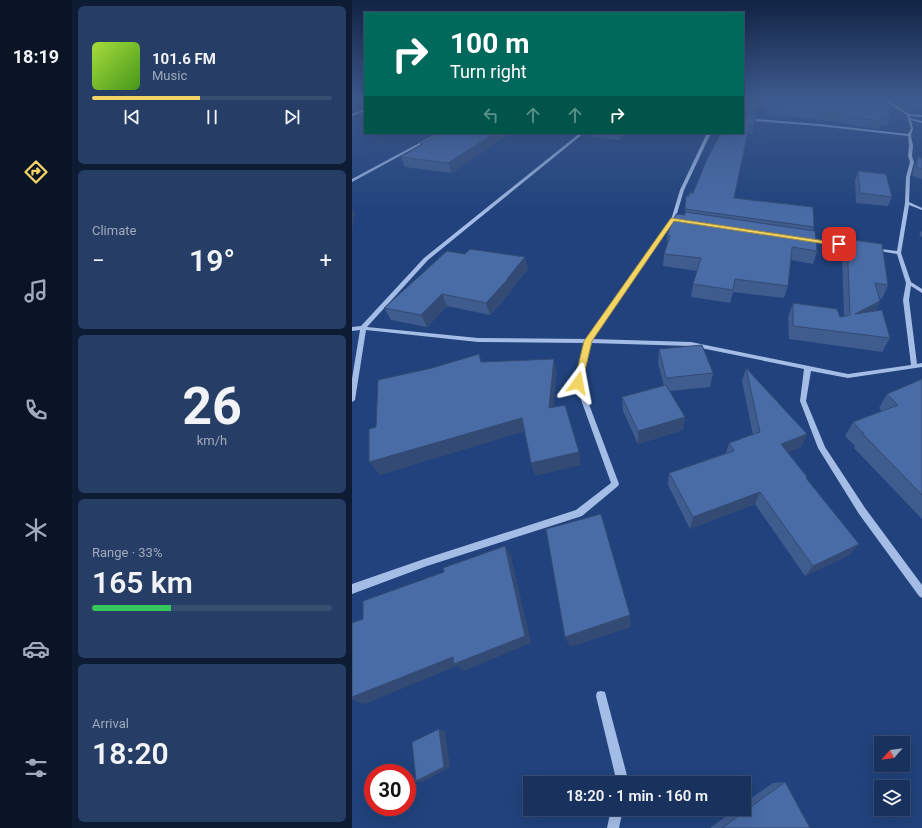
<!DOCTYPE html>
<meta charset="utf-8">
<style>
body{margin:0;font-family:Roboto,sans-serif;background:#263e66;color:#f1f3f6;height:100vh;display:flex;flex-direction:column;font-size:15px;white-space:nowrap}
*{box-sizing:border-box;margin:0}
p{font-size:13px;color:#9faabc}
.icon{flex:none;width:22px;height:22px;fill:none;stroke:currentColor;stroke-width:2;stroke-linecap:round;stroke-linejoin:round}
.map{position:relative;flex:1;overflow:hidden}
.side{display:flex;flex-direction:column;gap:6px;padding:6px;background:#0e1c33;width:280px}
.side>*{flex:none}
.hud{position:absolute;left:12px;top:12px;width:380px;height:122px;border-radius:0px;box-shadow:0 4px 16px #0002,0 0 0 1px #374d72;background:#00695c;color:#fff;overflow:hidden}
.needle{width:26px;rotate:242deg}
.tools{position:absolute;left:522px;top:736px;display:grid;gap:8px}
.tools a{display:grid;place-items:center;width:36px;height:36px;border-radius:0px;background:#19325d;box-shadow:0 4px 16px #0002,0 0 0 1px #374d72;font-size:20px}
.speed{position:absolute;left:12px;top:764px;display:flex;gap:8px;font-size:20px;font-weight:700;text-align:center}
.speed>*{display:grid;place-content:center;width:52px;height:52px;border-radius:50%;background:#19325d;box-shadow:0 4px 16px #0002,0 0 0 1px #374d72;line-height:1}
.speed .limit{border:6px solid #d22;background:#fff;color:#111}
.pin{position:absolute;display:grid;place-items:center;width:34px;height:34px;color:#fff;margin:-17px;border-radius:8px;box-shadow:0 2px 6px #0006}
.me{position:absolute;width:44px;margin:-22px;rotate:13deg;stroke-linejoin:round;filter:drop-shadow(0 0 3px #0008)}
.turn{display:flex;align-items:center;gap:14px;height:84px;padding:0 20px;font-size:18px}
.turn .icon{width:52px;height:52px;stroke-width:2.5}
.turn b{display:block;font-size:28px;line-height:34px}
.lanes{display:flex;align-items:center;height:38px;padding:0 20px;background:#0003;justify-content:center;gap:20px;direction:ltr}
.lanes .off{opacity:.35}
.big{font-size:30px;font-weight:600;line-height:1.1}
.side .widget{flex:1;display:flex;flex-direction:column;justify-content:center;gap:6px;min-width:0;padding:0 14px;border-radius:6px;background:#263e66}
.side .dial{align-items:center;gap:0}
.dial b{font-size:52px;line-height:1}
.song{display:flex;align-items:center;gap:12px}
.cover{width:48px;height:48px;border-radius:6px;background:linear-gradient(135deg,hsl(80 70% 55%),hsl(100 70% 35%))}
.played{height:4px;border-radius:2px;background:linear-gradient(90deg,#f3d565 45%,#374d72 45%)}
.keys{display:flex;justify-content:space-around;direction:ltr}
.heat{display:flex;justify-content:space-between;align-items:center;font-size:22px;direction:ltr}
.charge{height:6px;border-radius:3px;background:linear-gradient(90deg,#34c759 33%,#374d72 0)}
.trip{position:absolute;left:171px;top:776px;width:228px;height:40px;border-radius:0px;background:#19325d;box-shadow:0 4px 16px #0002,0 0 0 1px #374d72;font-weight:600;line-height:40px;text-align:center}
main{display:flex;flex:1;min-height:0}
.dock{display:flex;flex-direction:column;width:72px;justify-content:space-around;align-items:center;background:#0a1425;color:#9faabc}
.dock .icon{width:28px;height:28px}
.dock .current{color:#f3d565}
.dock b{font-size:18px;color:#f1f3f6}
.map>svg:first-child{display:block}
</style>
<main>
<nav class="dock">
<b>18:19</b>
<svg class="icon current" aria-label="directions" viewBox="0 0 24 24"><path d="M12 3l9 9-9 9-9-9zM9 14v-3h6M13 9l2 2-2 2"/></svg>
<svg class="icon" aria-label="music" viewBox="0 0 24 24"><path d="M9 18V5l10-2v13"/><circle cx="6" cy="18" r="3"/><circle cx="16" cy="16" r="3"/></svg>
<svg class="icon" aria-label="phone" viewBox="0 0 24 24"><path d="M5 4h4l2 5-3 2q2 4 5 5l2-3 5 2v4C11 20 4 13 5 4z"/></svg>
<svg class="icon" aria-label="climate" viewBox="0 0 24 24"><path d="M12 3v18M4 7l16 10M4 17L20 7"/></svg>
<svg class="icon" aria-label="car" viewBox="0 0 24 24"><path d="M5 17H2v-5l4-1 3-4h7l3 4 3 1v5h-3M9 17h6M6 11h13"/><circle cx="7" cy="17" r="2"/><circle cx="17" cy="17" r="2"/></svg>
<svg class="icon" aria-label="filters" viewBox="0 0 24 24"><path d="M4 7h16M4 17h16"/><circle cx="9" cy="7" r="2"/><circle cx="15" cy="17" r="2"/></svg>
</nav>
<section class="side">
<div class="widget">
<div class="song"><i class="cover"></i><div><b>101.6 FM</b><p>Music</p></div></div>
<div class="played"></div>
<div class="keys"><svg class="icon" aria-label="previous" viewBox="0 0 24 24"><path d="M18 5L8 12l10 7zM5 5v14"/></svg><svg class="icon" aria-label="pause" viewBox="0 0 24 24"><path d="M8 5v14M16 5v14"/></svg><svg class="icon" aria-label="next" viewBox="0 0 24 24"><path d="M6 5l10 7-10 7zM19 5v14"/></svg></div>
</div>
<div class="widget"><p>Climate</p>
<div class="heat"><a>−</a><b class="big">19°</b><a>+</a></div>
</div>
<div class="widget dial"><b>26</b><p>km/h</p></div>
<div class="widget"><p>Range · 33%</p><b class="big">165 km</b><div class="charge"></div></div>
<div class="widget"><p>Arrival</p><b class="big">18:20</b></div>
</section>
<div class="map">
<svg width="570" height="828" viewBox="0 0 570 828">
<rect width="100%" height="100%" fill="#21427c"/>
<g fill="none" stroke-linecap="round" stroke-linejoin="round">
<path fill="#a4bde6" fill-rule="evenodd" d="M518,98L536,100L557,114L570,115V117L558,116V118L570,121V123L559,120L561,129L559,135L561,146L560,156L562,162L558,177L557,202L570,208V210L557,205L549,253L559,282L570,289V293L559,286L557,300L565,364L570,363V367L496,378L459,371L454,401L473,447L513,508L570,585V598L567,596L507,514L466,448L448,401L452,369L339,346L239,343L229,383L267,484L266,486L230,516L75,566L0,594V584L75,558L224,510L259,483L223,383L233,343L126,342L14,330L3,400L0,402V379L8,330L0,331V327L9,326L72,258L228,133H232L76,260L15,327L126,338L234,339L319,220L328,190L355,133H359L332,190L323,220L240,339L339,342L496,374L559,365L551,300L554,283L545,254L521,250L519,249L521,248L545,251L553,203L554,177L558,162L556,156L557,146L556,136L467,126L391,120V118L467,124L556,134L559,129L555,115L534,102Z
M13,109V111L0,116V114Z
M86,133H90L0,182V179Z
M454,239L501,245L503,246L501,247L456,241H454Z
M249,691L253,692L254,696L277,783H265L244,696L245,692Z
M259,809H271L267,828H255Z"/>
</g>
<path fill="#3f5c8f" d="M391,98H406L400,134H396L382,198L462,227L461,230L465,251L461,264L439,260L436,286L432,298L381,292L378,303L339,297L341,284L345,271L311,266L312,254L315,246V235L333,215L334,196H337L341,193Z
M408,98H570V111H557L536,99L533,98L538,118L535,126H528L526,129L498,125V124L493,123L417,114Z
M88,133L100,173L53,167L49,157L69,146L68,144Z
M238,133H274L268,140L238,137Z
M566,157L570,158V179L560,176L562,166Z
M506,171L540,197L536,206L504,203L503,180Z
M570,230V237L567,235Z
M495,239L536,285L530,299L527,298L528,301L523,311L538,338L530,352L437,339L436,317L441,303L488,317L492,316L490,252Z
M176,269L159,290V292L138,315L95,306L75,327L39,320L32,308Z
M307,349L361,373L358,387L317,391L333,417L331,430L286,444L271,411L270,397L312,386L306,363Z
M394,368L455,434L449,447L435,452L454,478L507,544L497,555L453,576L403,504L338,529L316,485L317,473L374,453L377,443L401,435L390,381Z
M570,379V519L502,448L503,446L493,436L501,422L530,411L527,408L535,394Z
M433,782L458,828H358L384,809H392V803L421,783Z"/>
<path fill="#334b74" d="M397,126L396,134L380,208L382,198Z
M143,133H159L100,173L96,163Z
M268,133H274L268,140Z
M0,208L3,213L0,234Z
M173,257L176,269L159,290V292L138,315L134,303Z
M90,294L95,306L75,327L69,315Z
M528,301L521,315L503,314Z
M202,359L205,373L200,422L197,408Z
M333,417L331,430L286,444V431Z
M170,418L174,431L28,475L17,462Z
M455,434L449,447L424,457L429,444Z
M227,452L229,465L183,476L179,463Z
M408,492L403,504L338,529L341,517Z
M507,544L497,555L453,576L461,566Z
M153,546L159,556L179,643L112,671L105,666L13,704L0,700V697L101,657Z
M278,615L279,627L218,647L213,637Z
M87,729L93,731L98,767L71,782L64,781Z"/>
<path fill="#496ba6" stroke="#334b74" d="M391,98H406L404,110L392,109L391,110Z
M413,98H533L538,118L529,117V121L500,117V116L496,115L418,106Z
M550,98H570V103H560Z
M391,111L392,114H404L402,126H397L382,198L461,207L462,227L333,209L334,196H337V193H341L355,159L369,133H391Z
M88,133H143L96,163L49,157L71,144H68Z
M566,157L570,158V169L564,167Z
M506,171L534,174L540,197L508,193Z
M333,212L463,231L465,251L440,247L436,286L383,279L381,290L341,284L349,258L312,254L318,236L315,235L324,214L333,215Z
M495,239L530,244L536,285L523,283L528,301L503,314L530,310L538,338L441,326V303L485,309L488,317L498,315Z
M118,249L173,257L155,279H156L134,303L90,294L69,315L32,308L95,251L113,254Z
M350,345L361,373L314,378L307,349Z
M127,354L129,362L202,359L197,408L213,405L227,452L179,463L170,418L17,462V429L24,427L26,380L80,368Z
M394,368L455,434L429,444L455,477L454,478L507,544L461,566L408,492L341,517L317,473L382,451L377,443L408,432Z
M570,379V495L511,434H512L501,422L546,405L535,394Z
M314,385L333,417L286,431L270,397Z
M249,514L278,615L213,637L194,529Z
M153,546L173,636L102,664L101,657L0,697V623L11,619V601L92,572L91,568Z
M87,729L92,767L64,781L60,742Z
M433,782L458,828H370Z"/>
<linearGradient id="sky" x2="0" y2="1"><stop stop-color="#122444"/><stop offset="0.46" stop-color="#3d5a8e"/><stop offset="1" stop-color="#3d5a8e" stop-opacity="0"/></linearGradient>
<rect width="570" height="214" fill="url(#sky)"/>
<path fill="#f3d565" stroke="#9e8a42" d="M319,218L487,243L490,244L487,246L322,221L240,341L230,383L226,386L223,385L222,383L232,341Z"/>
</svg>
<div class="tools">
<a><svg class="needle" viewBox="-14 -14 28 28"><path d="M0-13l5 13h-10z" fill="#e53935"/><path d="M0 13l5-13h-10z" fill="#9faabc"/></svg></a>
<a><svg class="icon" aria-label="layers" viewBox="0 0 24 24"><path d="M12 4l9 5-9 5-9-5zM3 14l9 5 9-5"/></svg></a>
</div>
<div class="speed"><div class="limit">30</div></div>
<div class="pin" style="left:487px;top:244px;background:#d93025"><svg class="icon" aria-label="arrive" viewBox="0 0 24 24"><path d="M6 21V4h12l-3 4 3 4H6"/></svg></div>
<svg class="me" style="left:226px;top:383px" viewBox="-20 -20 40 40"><path d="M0-17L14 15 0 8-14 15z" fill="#f3d565" stroke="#fff" stroke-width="4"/></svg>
<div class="trip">18:20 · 1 min · 160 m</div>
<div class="hud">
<div class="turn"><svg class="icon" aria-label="right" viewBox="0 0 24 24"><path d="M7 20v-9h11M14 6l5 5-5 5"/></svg><div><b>100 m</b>Turn right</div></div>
<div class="lanes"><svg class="icon off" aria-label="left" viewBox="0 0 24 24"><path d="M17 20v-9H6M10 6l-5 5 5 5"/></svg><svg class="icon off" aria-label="ahead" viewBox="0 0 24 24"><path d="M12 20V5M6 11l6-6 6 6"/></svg><svg class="icon off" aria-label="ahead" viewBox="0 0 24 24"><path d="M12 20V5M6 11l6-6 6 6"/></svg><svg class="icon" aria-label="right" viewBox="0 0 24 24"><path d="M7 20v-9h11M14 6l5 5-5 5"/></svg></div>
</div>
</div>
</main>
